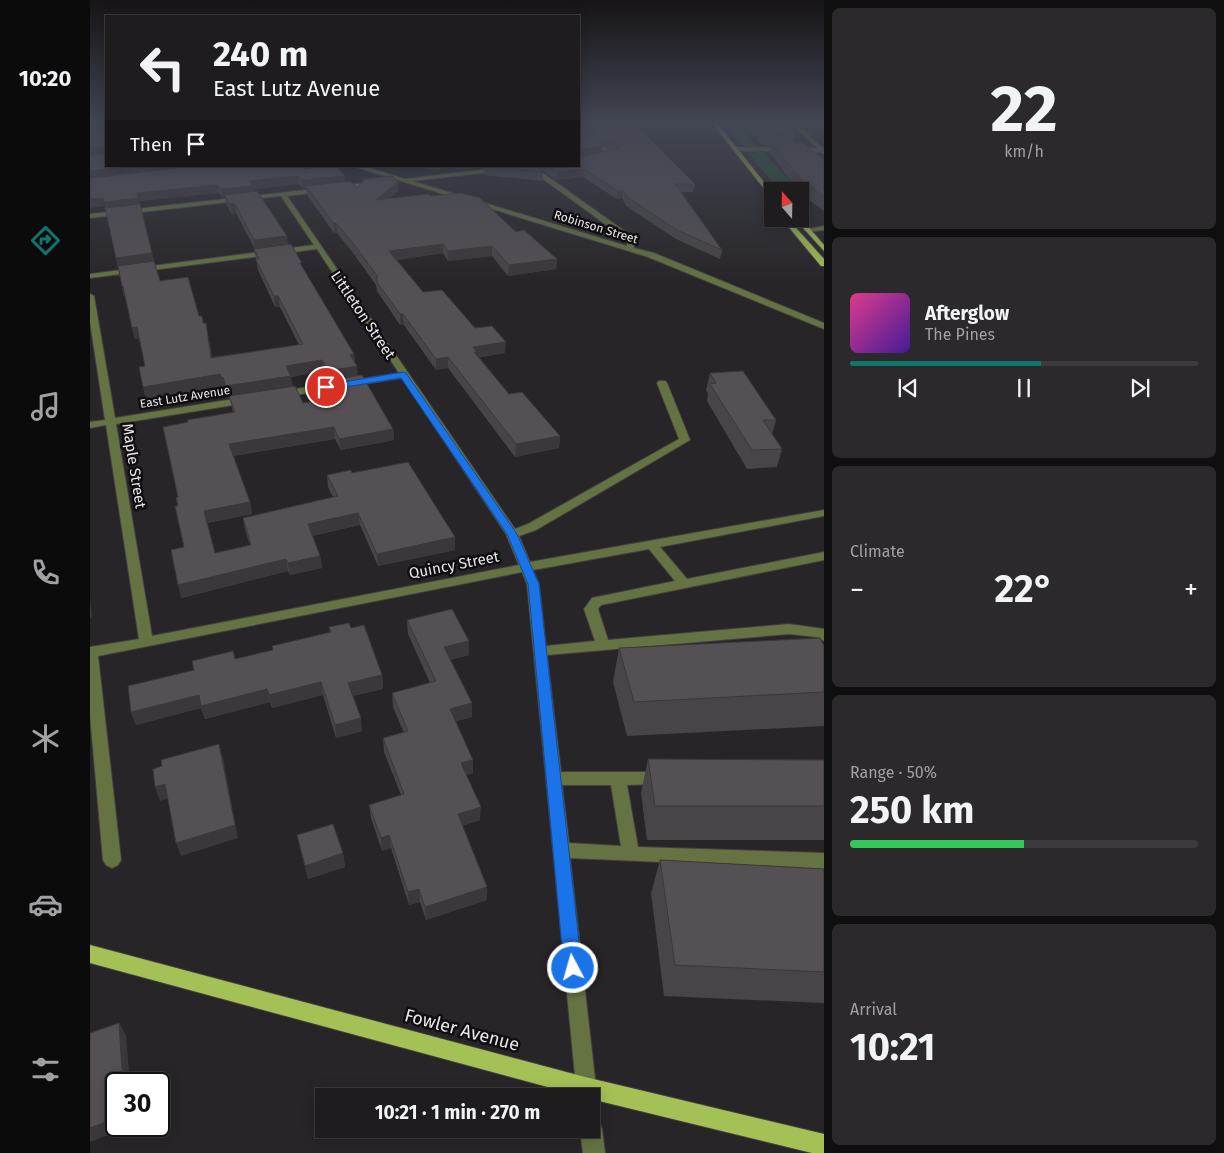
<!DOCTYPE html>
<meta charset="utf-8">
<style>
body{margin:0;font-family:"Fira Sans",sans-serif;background:#2b292b;color:#f1f3f6;height:100vh;display:flex;flex-direction:column;font-size:19px;white-space:nowrap}
*{box-sizing:border-box;margin:0}
p{font-size:16px;color:#a1a1a4}
.icon{flex:none;width:28px;height:28px;fill:none;stroke:currentColor;stroke-width:2;stroke-linecap:round;stroke-linejoin:round}
.map{position:relative;flex:1;overflow:hidden}
.sheet{display:flex;flex-direction:column;gap:8px;padding:8px;background:#100f10;width:400px}
.sheet>*{flex:none}
.hud{position:absolute;left:15px;top:15px;width:475px;height:152px;border-radius:0px;box-shadow:0 2px 12px #0003,0 0 0 1px #3c3a3c;background:#1e1c1e;color:#f1f3f6;overflow:hidden}
.needle{width:32px;rotate:340deg}
.tools{position:absolute;left:674px;top:182px;display:grid;gap:10px}
.tools a{display:grid;place-items:center;width:45px;height:45px;border-radius:0px;background:#1e1c1e;box-shadow:0 2px 12px #0003,0 0 0 1px #3c3a3c;font-size:25px}
.speed{position:absolute;left:15px;top:1072px;display:flex;gap:10px;font-size:25px;font-weight:700;text-align:center}
.speed>*{display:grid;place-content:center;width:65px;height:65px;border-radius:50%;background:#1e1c1e;box-shadow:0 2px 12px #0003,0 0 0 1px #3c3a3c;line-height:1}
.speed .limit{border:2px solid #111;border-radius:8px;background:#fff;color:#111}
.pin{position:absolute;display:grid;place-items:center;width:42px;height:42px;color:#fff;margin:-21px;border:2px solid #fff;border-radius:50%;box-shadow:0 1px 5px #0007}
.me{position:absolute;width:55px;margin:-28px;rotate:354deg;stroke-linejoin:round;filter:drop-shadow(0 0 4px #0008)}
.turn{display:flex;align-items:center;gap:18px;height:105px;padding:0 25px;font-size:22px}
.turn .icon{width:65px;height:65px;stroke-width:2.5}
.turn b{display:block;font-size:35px;line-height:42px}
.then{display:flex;align-items:center;height:48px;padding:0 25px;background:#0003;gap:10px;font-size:19px}
.big{font-size:38px;font-weight:700;line-height:1.1}
.sheet .widget{flex:1;display:flex;flex-direction:column;justify-content:center;gap:8px;min-width:0;padding:0 18px;border-radius:8px;background:#2b292b}
.sheet .dial{align-items:center;gap:0}
.dial b{font-size:65px;line-height:1}
.song{display:flex;align-items:center;gap:15px}
.cover{width:60px;height:60px;border-radius:8px;background:linear-gradient(135deg,hsl(330 70% 55%),hsl(260 70% 35%))}
.played{height:5px;border-radius:2px;background:linear-gradient(90deg,#0f766e 55%,#3c3a3c 55%)}
.keys{display:flex;justify-content:space-around;direction:ltr}
.heat{display:flex;justify-content:space-between;align-items:center;font-size:28px;direction:ltr}
.charge{height:8px;border-radius:4px;background:linear-gradient(90deg,#34c759 50%,#3c3a3c 0)}
.trip{position:absolute;left:225px;top:1088px;width:285px;height:50px;border-radius:0px;background:#1e1c1e;box-shadow:0 2px 12px #0003,0 0 0 1px #3c3a3c;font-weight:700;line-height:50px;text-align:center}
main{display:flex;flex:1;min-height:0}
.tab-bar{display:flex;flex-direction:column;width:90px;justify-content:space-around;align-items:center;background:#0c0b0c;color:#a1a1a4}
.tab-bar .icon{width:35px;height:35px}
.tab-bar .selected{color:#0f766e}
.tab-bar b{font-size:22px;color:#f1f3f6}
.map>svg:first-child{display:block}
</style>
<main>
<nav class="tab-bar">
<b>10:20</b>
<svg class="icon selected" aria-label="directions" viewBox="0 0 24 24"><path d="M12 3l9 9-9 9-9-9zM9 14v-3h6M13 9l2 2-2 2"/></svg>
<svg class="icon" aria-label="music" viewBox="0 0 24 24"><path d="M9 18V5l10-2v13"/><circle cx="6" cy="18" r="3"/><circle cx="16" cy="16" r="3"/></svg>
<svg class="icon" aria-label="phone" viewBox="0 0 24 24"><path d="M5 4h4l2 5-3 2q2 4 5 5l2-3 5 2v4C11 20 4 13 5 4z"/></svg>
<svg class="icon" aria-label="climate" viewBox="0 0 24 24"><path d="M12 3v18M4 7l16 10M4 17L20 7"/></svg>
<svg class="icon" aria-label="car" viewBox="0 0 24 24"><path d="M5 17H2v-5l4-1 3-4h7l3 4 3 1v5h-3M9 17h6M6 11h13"/><circle cx="7" cy="17" r="2"/><circle cx="17" cy="17" r="2"/></svg>
<svg class="icon" aria-label="filters" viewBox="0 0 24 24"><path d="M4 7h16M4 17h16"/><circle cx="9" cy="7" r="2"/><circle cx="15" cy="17" r="2"/></svg>
</nav>
<div class="map">
<svg width="734" height="1153" viewBox="0 0 734 1153">
<rect width="100%" height="100%" fill="#282528"/>
<path fill="#1f5233" d="M633,122H645L668,147L653,146Z
M673,152L702,183L687,187L658,153Z"/>
<g fill="none" stroke-linecap="round" stroke-linejoin="round">
<g stroke="#434043" stroke-width="2">
<path id="minor" d="M700,122H705L734,149V154L730,152L646,151L643,149L646,147L727,148Z
M489,133L525,154L526,155L521,156L489,137Z
M262,166H272L315,179L422,166H443L543,237L544,248L564,253L734,323V329L558,257ZM438,168L537,240V246L322,181Z
M286,182L288,185L197,196L425,529L438,524L589,439L567,383L569,381H575L577,383L600,440L446,530L429,536L440,562L734,510V516L570,547L597,579L734,552V560L511,605L508,609L518,640L699,624L734,629V641L727,637L699,634L457,655L471,772H569L575,773L577,778L575,783L569,784L537,785L548,847L734,853V869L480,858L507,1096L504,1103L501,1105V1096H487L437,584L432,572L8,656L31,860L28,865L22,868L16,865L13,860L0,715V647L49,639L16,425L0,428V422L15,420L0,322V294L4,296L25,418L156,397L161,400L156,403L26,424L62,636L429,565L416,534L312,378L193,397L188,394L193,391L309,373L227,249L0,278V274L224,245L191,196L0,218V214ZM559,549L585,581L502,598L494,609L505,641L456,646L449,584L443,570ZM472,785H521L531,846L479,843Z
M734,226V230L717,232L714,230Z
M501,1118L509,1121L512,1129L515,1153H493L490,1129H501Z"/>
</g>
<g stroke="#434043" stroke-width="2">
<path id="major" d="M621,122H626L682,192V197L680,196Z
M710,217L734,245V251L705,219Z
M692,219H698L734,259V266H731Z
M0,945L495,1077L734,1134V1153H722L501,1099V1096H491L0,963Z"/>
</g>
<use href="#minor" fill="#657342" fill-rule="evenodd"/>
<use href="#major" fill="#a4c155" fill-rule="evenodd"/>
</g>
<path fill="#484548" fill-rule="evenodd" d="M0,122H16V166L214,169L255,176V181L267,188L308,191L299,199L341,196L426,232L467,259L466,269L418,276L402,256L358,261L353,253L307,260L333,292L385,328L415,353L389,357L419,394L470,436L469,448L425,457L358,368L346,370L314,325H310L287,291L286,285L263,253L247,233H244L217,195L216,188H213L209,184L164,189V191L213,268L264,354L267,376L303,429L304,440L251,450L245,439L143,456L160,502L162,514L117,523L125,553L160,545L155,530L153,518L243,497L238,487L237,475L262,473L365,550L288,566L270,525L222,536L230,556L232,568L200,575L198,571L91,598L94,547L88,506L98,422L143,412L140,398H138L135,388L133,389L132,386L56,399L53,387L55,366L49,338L45,339L35,297H34L15,206ZM129,193L132,197H135L136,204L142,214L146,213L165,249H164L168,270L185,307H190L209,345L122,357L116,323H113L109,316L70,281L64,261L49,201ZM233,371L239,382H242L243,391L246,397L213,403L202,386L201,377Z
M489,122L551,124V130L605,184L603,192H591L632,250L630,259L586,239L536,206L532,198L527,199L493,177L466,180L446,166H489ZM513,147L518,149L520,151L513,152Z
M652,122H693L705,134L703,143L734,160V211L719,200L720,198L710,193V191H708L680,153L681,146L673,145Z
M312,166H350L351,170Z
M360,166H445L453,172V181L394,175V167L369,170Z
M620,373L686,420L682,435L692,449L687,467L657,469L617,401L618,394L616,390Z
M317,620L379,641V655L360,660L382,703V717L366,721L383,773L376,775L390,820L372,826L397,900L336,920L330,902L319,905L301,848L292,851L281,818L279,805L311,795L294,752L293,738L314,733L303,707L302,693L340,683L318,634Z
M239,627L261,628L292,675L293,689L263,696L272,731L246,738L233,695L182,708L180,702L115,719L111,708L46,725L41,712L104,670L183,650L240,632Z
M734,646V726L537,736L523,682L529,648Z
M558,759L734,760V840H557L551,793Z
M207,835L253,853L255,867L218,879Z
M570,860L734,869V1003L574,996L561,893Z"/>
<path fill="#3b383b" d="M545,124H551V131Z
M14,125L16,132L0,135V127Z
M513,145V153L489,157V150Z
M0,147H14L16,154L0,155Z
M43,166H117L0,179V171Z
M369,166H394V167L369,170Z
M494,169L493,177L466,180L467,172Z
M208,176L209,184L164,189V194L134,195L135,197H132L131,189L160,181Z
M255,176V184L216,186V188H213L212,180Z
M308,182V191L287,209L286,200Z
M128,185L129,193L49,201L50,207L16,210L15,206L0,208V199L47,193Z
M533,190L532,198L527,199L528,191Z
M140,204H145L146,213L142,214Z
M246,223L247,233H244V224Z
M197,236L198,246L165,251L164,240Z
M353,244V253L300,261L299,251Z
M402,246V256L358,261V251Z
M62,253L65,264L29,268L26,258Z
M467,259L466,269L418,276L419,265Z
M32,286H33L36,297H34Z
M184,296H188L190,307H185Z
M310,314H313L314,325H310Z
M47,327L49,338L45,339L42,328Z
M416,342L415,353L387,358L383,347Z
M264,354L265,366L260,355Z
M358,357V368L346,370V359Z
M232,360L233,371L201,377L203,388L138,398L136,386L196,366Z
M267,366L268,378L242,380V382H239L238,371Z
M130,374L132,386L56,399L53,387Z
M131,377H133L135,388L133,389Z
M244,427L245,439L141,456L139,444Z
M303,429L304,440L251,450L249,439Z
M470,436L469,448L425,457L426,444Z
M160,502L162,514L116,523L114,511Z
M268,513L270,525L220,536L218,524Z
M365,537V550L288,566L287,554Z
M230,556L232,568L200,575L198,563Z
M196,559L198,571L91,598L88,585Z
M0,597L2,616L0,619Z
M379,641V655L354,661V647Z
M292,675L293,689L260,696L258,683Z
M231,682L233,695L182,708L179,695Z
M177,689L180,702L115,719L111,708L46,725L41,712L109,695Z
M382,703V717L360,723V709Z
M271,718L272,731L246,738L245,725Z
M129,744L133,758L148,838L91,856L86,843Z
M383,760V773L371,777V763Z
M75,784L80,798L70,801L65,787Z
M391,807L390,820L368,827V814Z
M299,835L301,848L292,851L291,838Z
M253,853L255,867L218,879L215,866Z
M397,887V900L336,920L335,907Z
M329,889L330,902L319,905L318,892Z
M29,1023L36,1035L40,1084H33Z
M26,1118V1126H41L0,1142V1128Z"/>
<path fill="#545054" stroke="#3b383b" d="M0,122H16V166H43L0,171V155L14,154L16,148L14,147H0V134L16,131L14,125L0,127Z
M489,122H549L551,124H545L605,184H585L632,250L587,230L537,197L533,190L528,191L494,169L467,172L458,166H489V157L527,149L529,147L489,125Z
M665,122H693L705,134L675,133Z
M489,131L513,145L489,150V154Z
M682,143H713L734,160V197L722,188H725L712,181Z
M103,166H212L214,169L235,166H246L255,176L212,180L208,176L160,181L163,186L131,189L128,185L47,193L48,198L14,202L13,198L0,199V178Z
M397,166H445L453,172Z
M302,176L308,182L286,200L338,194L341,196L371,193L390,198L426,232L434,230L467,259L419,265L402,246L358,251L353,244L299,251L333,292L352,290L385,328L402,326L416,342L383,347L387,352H384L419,394L432,392L470,436L426,444L358,357L346,359L313,314H310L286,281H288L286,278L288,277L263,243L246,223L244,224L216,186L260,181L267,188L275,179Z
M167,191L197,236L164,240L145,204H140L134,195Z
M50,204L62,253L26,258L15,208Z
M201,244L212,263H210L264,354L260,355L267,366L238,371L232,360L196,366L201,376L136,386L133,377H131L130,374L53,387L49,367L55,366L47,327L42,328L33,286H32L28,266L64,261L70,281L98,277L109,316H112L113,323H116L121,358L213,344L188,296H184L166,260L169,259L164,249Z
M653,371L686,420H673L692,449L662,450L620,384L626,383L620,373Z
M272,375L303,429L249,439L244,427L139,444L160,502L114,511L125,553L161,545L153,518L248,496L237,475L261,470L262,473L318,462L365,537L287,554L268,513L218,524L230,556L198,563L196,559L88,585L81,550L94,547L85,506H88L86,498L88,497L73,427L98,422L97,420L145,412L139,396L205,386L213,403L251,396L242,380Z
M362,609L379,641L354,647L382,703L360,709L383,760L371,763L391,807L368,814L397,887L335,907L329,889L318,892L299,835L291,838L279,805L314,794L293,738L318,731L302,693L346,681L317,620Z
M259,623L261,628L274,625L292,675L258,683L271,718L245,725L231,682L179,695L177,689L111,706L109,695L41,712L38,686L104,670L102,661L143,651L145,659L183,650L182,646L241,632L239,627Z
M730,638L734,646V692L544,702L529,648Z
M129,744L145,825L86,843L75,784L65,787L63,769L72,766L71,760Z
M558,759L734,760V806H565Z
M243,824L253,853L215,866L207,835Z
M570,860L734,869V972L585,965Z
M29,1023L33,1084H26V1118L0,1128V1033Z"/>
<linearGradient id="sky" x2="0" y2="1"><stop stop-color="#161416"/><stop offset="0.43" stop-color="#424653"/><stop offset="1" stop-color="#424653" stop-opacity="0"/></linearGradient>
<rect width="734" height="284" fill="url(#sky)"/>
<path fill="#1a73e8" stroke="#114b97" d="M313,372L316,373L427,534L449,584L492,968L489,974L483,977L477,974L474,968L438,584L417,534L311,378L236,390L231,387L236,385Z"/>
<g text-anchor="middle" dominant-baseline="central" stroke-width="5" stroke-linejoin="round" paint-order="stroke">
<g font-size="12" fill="#e9e6e9" stroke="#100e10">
<text transform="translate(506 227) rotate(17)">Robinson Street</text>
<text transform="translate(95 397) rotate(-9)">East Lutz Avenue</text>
</g>
<g font-size="15" fill="#e9e6e9" stroke="#100e10">
<text transform="translate(273 315) rotate(56)">Littleton Street</text>
<text transform="translate(44 466) rotate(81)">Maple Street</text>
<text transform="translate(364 565) rotate(-11)">Quincy Street</text>
</g>
<g font-size="18" fill="#e9e6e9" stroke="#100e10">
<text transform="translate(372 1030) rotate(15)">Fowler Avenue</text>
</g>
</g>
</svg>
<div class="tools">
<a><svg class="needle" viewBox="-14 -14 28 28"><path d="M0-13l5 13h-10z" fill="#e53935"/><path d="M0 13l5-13h-10z" fill="#a1a1a4"/></svg></a>
</div>
<div class="speed"><div class="limit">30</div></div>
<div class="pin" style="left:236px;top:387px;background:#d93025"><svg class="icon" aria-label="arrive" viewBox="0 0 24 24"><path d="M6 21V4h12l-3 4 3 4H6"/></svg></div>
<svg class="me" style="left:483px;top:968px" viewBox="-20 -20 40 40"><circle r="17" fill="#1a73e8" stroke="#fff" stroke-width="3"/><path d="M0-11L8 9 0 5-8 9z" fill="#fff"/></svg>
<div class="trip">10:21 · 1 min · 270 m</div>
<div class="hud">
<div class="turn"><svg class="icon" aria-label="left" viewBox="0 0 24 24"><path d="M17 20v-9H6M10 6l-5 5 5 5"/></svg><div><b>240 m</b>East Lutz Avenue</div></div>
<div class="then">Then<svg class="icon" aria-label="arrive" viewBox="0 0 24 24"><path d="M6 21V4h12l-3 4 3 4H6"/></svg></div>
</div>
</div>
<section class="sheet">
<div class="widget dial"><b>22</b><p>km/h</p></div>
<div class="widget">
<div class="song"><i class="cover"></i><div><b>Afterglow</b><p>The Pines</p></div></div>
<div class="played"></div>
<div class="keys"><svg class="icon" aria-label="previous" viewBox="0 0 24 24"><path d="M18 5L8 12l10 7zM5 5v14"/></svg><svg class="icon" aria-label="pause" viewBox="0 0 24 24"><path d="M8 5v14M16 5v14"/></svg><svg class="icon" aria-label="next" viewBox="0 0 24 24"><path d="M6 5l10 7-10 7zM19 5v14"/></svg></div>
</div>
<div class="widget"><p>Climate</p>
<div class="heat"><a>−</a><b class="big">22°</b><a>+</a></div>
</div>
<div class="widget"><p>Range · 50%</p><b class="big">250 km</b><div class="charge"></div></div>
<div class="widget"><p>Arrival</p><b class="big">10:21</b></div>
</section>
</main>
